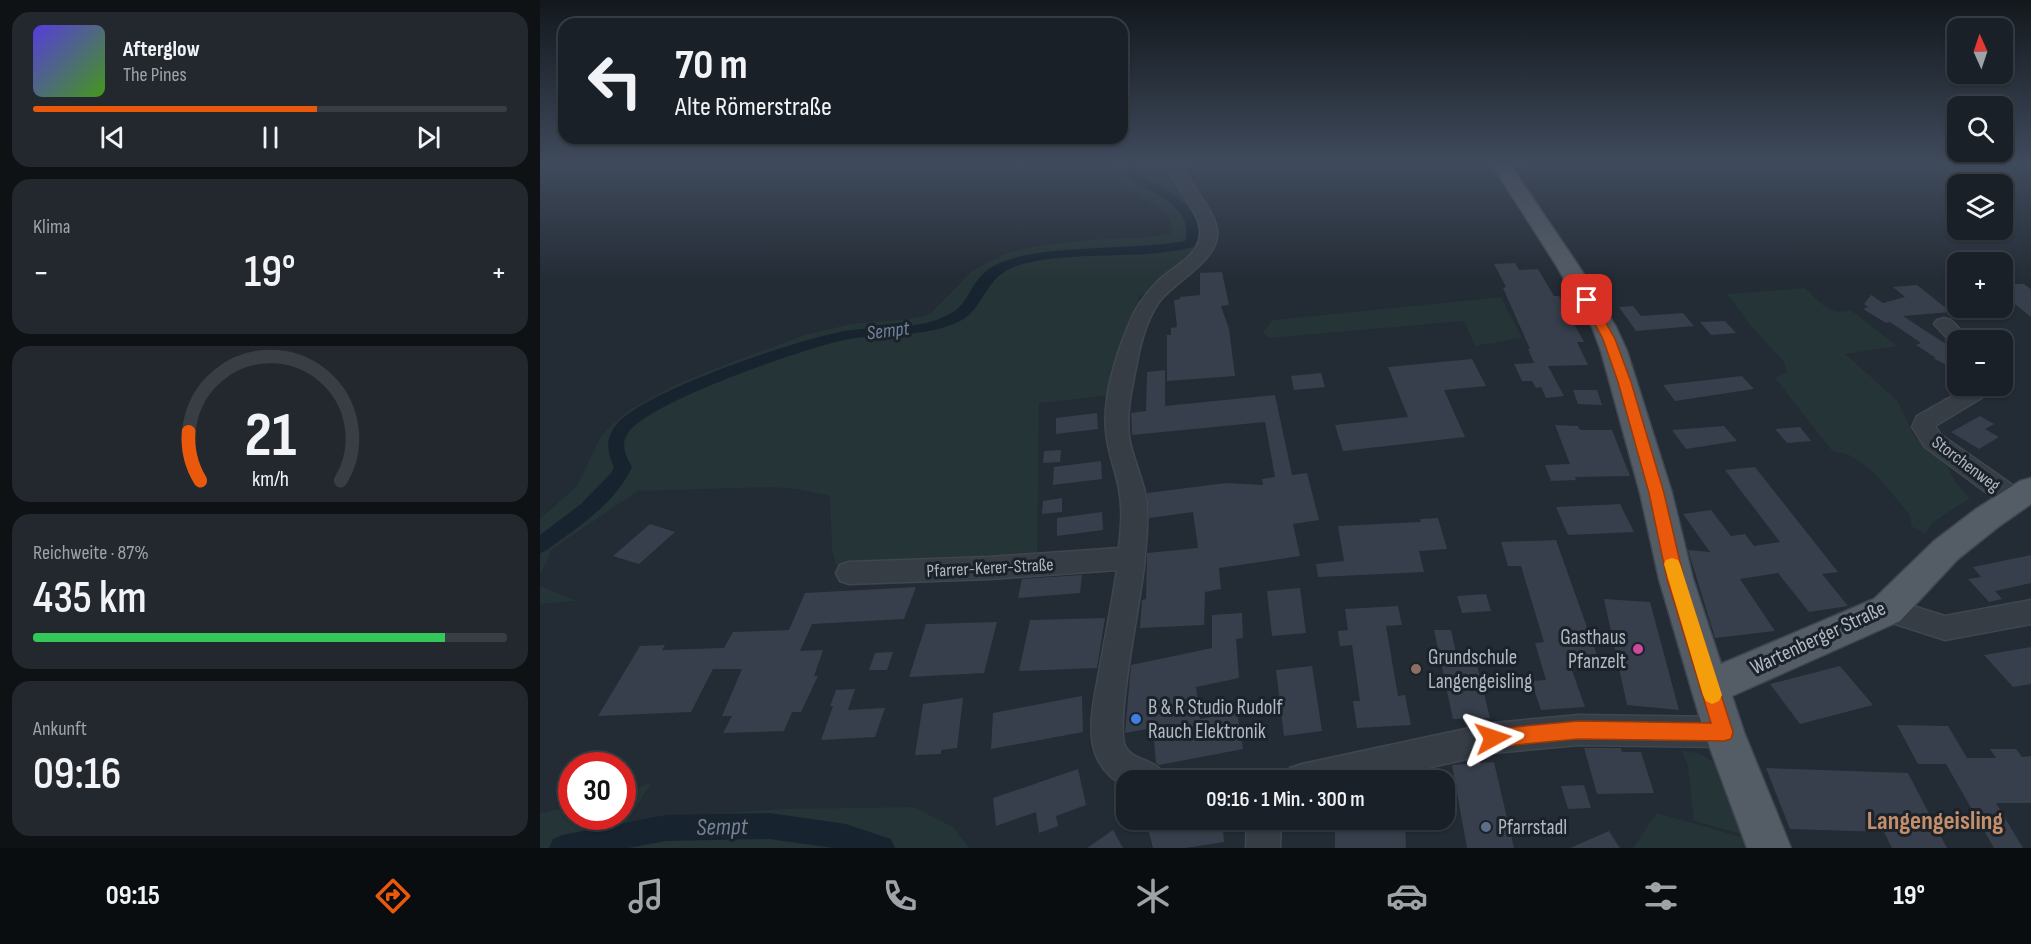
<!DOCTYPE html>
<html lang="de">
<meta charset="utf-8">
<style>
body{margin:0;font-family:"Sofia Sans Condensed",sans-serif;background:#23282f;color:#f1f3f6;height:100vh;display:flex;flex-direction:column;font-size:22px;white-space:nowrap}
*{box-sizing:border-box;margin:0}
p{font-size:20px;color:#9fa3a7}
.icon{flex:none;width:33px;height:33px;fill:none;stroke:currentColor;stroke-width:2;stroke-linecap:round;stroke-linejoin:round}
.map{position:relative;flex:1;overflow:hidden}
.details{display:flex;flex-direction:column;gap:12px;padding:12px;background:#0e1215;width:540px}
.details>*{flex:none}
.top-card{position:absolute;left:18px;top:18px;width:570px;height:126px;border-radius:18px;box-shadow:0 2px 4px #0004,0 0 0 2px #383e44;background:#1a2027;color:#f1f3f6;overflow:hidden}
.needle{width:39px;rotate:357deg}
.fabs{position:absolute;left:1407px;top:18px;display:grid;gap:12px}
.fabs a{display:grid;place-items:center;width:66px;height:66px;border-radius:12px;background:#1a2027;box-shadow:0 2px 4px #0004,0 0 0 2px #383e44;font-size:30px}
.speed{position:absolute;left:18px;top:752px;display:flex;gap:12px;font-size:30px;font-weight:700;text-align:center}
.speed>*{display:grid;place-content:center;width:78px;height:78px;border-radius:50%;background:#1a2027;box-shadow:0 2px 4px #0004,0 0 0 2px #383e44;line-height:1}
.speed .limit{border:9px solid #d22;background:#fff;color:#111}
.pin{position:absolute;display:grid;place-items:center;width:51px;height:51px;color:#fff;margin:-26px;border-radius:12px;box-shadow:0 3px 9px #0006}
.me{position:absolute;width:66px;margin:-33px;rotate:85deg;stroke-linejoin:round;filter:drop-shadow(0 0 4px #0008)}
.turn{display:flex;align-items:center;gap:21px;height:126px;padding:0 18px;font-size:27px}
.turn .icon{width:78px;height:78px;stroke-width:2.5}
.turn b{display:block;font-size:42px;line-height:51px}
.big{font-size:45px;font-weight:600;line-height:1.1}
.details .widget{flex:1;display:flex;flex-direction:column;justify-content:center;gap:9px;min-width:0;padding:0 21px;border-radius:18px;background:#23282f}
.details .dial{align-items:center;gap:0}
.dial svg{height:156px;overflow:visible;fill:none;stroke:#383e44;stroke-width:7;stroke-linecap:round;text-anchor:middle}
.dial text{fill:#f1f3f6;stroke:none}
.song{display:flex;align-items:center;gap:18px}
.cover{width:72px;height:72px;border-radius:9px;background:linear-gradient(135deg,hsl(250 70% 55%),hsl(100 70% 35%))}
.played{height:6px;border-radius:3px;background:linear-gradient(90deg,#ea580c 60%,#383e44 60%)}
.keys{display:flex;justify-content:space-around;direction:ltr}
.heat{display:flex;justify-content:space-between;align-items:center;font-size:33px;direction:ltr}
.charge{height:9px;border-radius:4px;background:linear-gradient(90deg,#34c759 87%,#383e44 0)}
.trip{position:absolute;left:576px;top:770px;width:339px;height:60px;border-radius:18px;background:#1a2027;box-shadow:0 2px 4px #0004,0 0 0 2px #383e44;font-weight:600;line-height:60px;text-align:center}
.tabs{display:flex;height:96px;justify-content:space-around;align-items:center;background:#0a0d10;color:#9fa3a7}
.tabs .icon{width:42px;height:42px}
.tabs .selected{color:#ea580c}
.tabs b{font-size:27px;color:#f1f3f6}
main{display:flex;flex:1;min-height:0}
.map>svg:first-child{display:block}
</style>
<main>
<section class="details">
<div class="widget">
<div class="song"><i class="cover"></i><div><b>Afterglow</b><p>The Pines</p></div></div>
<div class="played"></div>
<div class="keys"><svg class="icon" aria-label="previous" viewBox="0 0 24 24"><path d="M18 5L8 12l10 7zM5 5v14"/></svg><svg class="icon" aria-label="pause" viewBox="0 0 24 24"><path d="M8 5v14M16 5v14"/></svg><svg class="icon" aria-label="next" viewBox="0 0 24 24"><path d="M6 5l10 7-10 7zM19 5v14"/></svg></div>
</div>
<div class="widget"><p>Klima</p>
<div class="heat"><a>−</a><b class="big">19°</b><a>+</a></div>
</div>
<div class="widget dial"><svg viewBox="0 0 100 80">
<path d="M14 69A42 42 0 1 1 86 69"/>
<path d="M14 69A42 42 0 0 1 8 44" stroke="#ea580c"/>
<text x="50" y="56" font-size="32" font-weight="700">21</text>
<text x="50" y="72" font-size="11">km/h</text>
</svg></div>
<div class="widget"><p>Reichweite · 87%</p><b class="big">435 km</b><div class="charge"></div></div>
<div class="widget"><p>Ankunft</p><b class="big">09:16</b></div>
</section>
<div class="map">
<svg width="1491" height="848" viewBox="0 0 1491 848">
<rect width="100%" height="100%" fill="#232b34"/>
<path fill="#253436" d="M577,163H627L632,182L662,223L663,245L643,258L645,262L608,292L599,296L573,395L499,403L497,562L297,568L292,550L290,496L256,489L232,487L98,491L12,549L0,575V519L37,486L61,436L74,423L91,409L131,387L176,368L265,335L311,324L369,319L390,314L432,271L464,254L491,247L547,240L599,238L629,234L632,230C630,195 574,204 577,163Z
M1265,288C1279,301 1290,317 1311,310L1357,346L1305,354L1357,400L1374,436L1407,466L1417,484L1430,498L1392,523L1385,534L1371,526L1370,515L1334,473L1309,455L1292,451L1235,378L1247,372L1244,362L1211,326L1187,294Z
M961,297L982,338L935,346L924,321L729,338L723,332L733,320Z
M0,586L37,601L0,604Z
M1142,750L1161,754L1182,768L1204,835L1154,821L1148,767Z
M112,782L87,822L125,817L243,809L374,807L413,827L429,848H0V813L31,807L32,816H82L83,795Z
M1117,813L1205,838L1208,848H1093Z"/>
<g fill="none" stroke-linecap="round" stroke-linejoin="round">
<path fill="#182330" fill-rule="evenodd" d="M588,163H598V176C624,188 674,211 654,247C598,261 538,250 482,264C441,275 448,309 416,323C379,339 338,332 300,341C260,350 109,402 88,433C80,443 86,457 92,467C75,504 38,527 7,550L0,553V535L41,504L71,473L74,467C67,452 65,439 76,425C103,391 254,341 300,332C333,325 368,331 399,319C430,308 425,291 445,272C455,263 470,259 482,256C536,245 591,250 645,241C655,208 613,192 589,180Z
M229,813L306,824L351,839L355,848H294L229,839L126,841L88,848H9L13,839L22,835L126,815Z"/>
</g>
<path fill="#363f4b" d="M975,263L979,270L998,269L1014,296H1019L1044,342H1037L1048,365L1008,366L1024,396L1006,398L1001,387L996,388L992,381H982L974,364L994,363L988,349H990L963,288L966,287L954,264Z
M682,272L689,305L681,306L689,329L695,376L627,381V335H631V328L637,327L634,300L640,299V297L660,295V273Z
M1462,284H1484L1491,289V317L1462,294Z
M1377,285L1411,312L1363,316L1418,352V371L1393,358H1396L1376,345L1381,343L1350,322L1346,323L1323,309L1328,307L1324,304L1331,295L1343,303L1365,297L1353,287Z
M1093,306L1101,316L1143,313L1154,326L1096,331L1079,307Z
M1185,321L1196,333L1171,335L1160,322Z
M932,359L946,386L904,390L925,437L803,451L795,425L868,417L848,367Z
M625,370V406L735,395L752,475L767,473L779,520L753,524L760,556L679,568L681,589L665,592L664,625L600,628L602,600L606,599L607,553L658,548L653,512L609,518L607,493L686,483L723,485L722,479L735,477L725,422L592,435L591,413L606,411L607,372Z
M781,373L785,387L754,390L751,376Z
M1202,376L1214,389L1135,401L1123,385Z
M1033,390H1057L1062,405L1038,404Z
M557,413L558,429L516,434V418Z
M1440,416L1454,424L1445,429L1459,437L1439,449L1411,432Z
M1015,425L1038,426L1040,430H1072L1090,476L1035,477L1036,480L1011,481L1005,465L1030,464Z
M1184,426L1197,441L1146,449L1132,430Z
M1260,427L1271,441L1247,443L1235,429Z
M521,450L520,462L503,463L504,451Z
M561,461L562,479L513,485L514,467Z
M1215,467L1298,572L1282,574L1308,606L1269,612L1238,573L1200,579L1235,631L1175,638L1148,550L1170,552L1143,514L1171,510L1191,536L1205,534L1214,546L1240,542L1185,470Z
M522,498V512L502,514L503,501Z
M1080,504L1094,532L1028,535L1016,507Z
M562,512L563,530L517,536V518Z
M898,518L907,549L879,551L884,572L778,577L776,564L804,561L798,526L881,522L880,519Z
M110,524L135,532L99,564L73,556Z
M1016,540L1059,661L1029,662L1045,707L1001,710L991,681L1006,680L995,643L1004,642L981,566H968L961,542Z
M1491,555V583L1455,591L1462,599L1449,602L1428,579L1441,577L1433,567Z
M542,575L540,593L478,598L482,579Z
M376,587L364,619L272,624L260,651L283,650L274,676H278L261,712H252L244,731L183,733L192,716H182L202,669H173L151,712L58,716L100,646L125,645L122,650L184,648L193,632L249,630L265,593Z
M760,588L766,633L732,636L727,591Z
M946,594L951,611L922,613L917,596Z
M1064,599L1110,602L1139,710L1087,705Z
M858,606L862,625L846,626L858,696L865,695L871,725L817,728L813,701H820L812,645L800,646L798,631L808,630L805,609Z
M702,613L703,638L696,639L699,678L656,687L660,719L697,712L703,749L619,765L616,763L613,728L585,733L591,665L672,648V615Z
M565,618L557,668L479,671L490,620Z
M457,622L444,673L369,677L386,624Z
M894,630H911L919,666L937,665L950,718L913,719Z
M1491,647V684L1473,687L1444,655Z
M353,652L347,670H329L335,653Z
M772,666L782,731L744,736L736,670Z
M1300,666L1333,705L1260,724L1230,684Z
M315,689L308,710L345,708L335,737L281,740L293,706H290L296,690Z
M542,696L543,732L451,749L453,713Z
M423,698L417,748L401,750V754L375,755L383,704Z
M1357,725L1408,726L1427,758H1456L1450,749H1476L1482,757L1491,756V803H1456L1483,848H1454L1406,764H1378Z
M1044,748H1081L1082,752H1101L1114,793L1057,794Z
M954,762L974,848H927L912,765Z
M1226,768L1368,773L1407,848H1352L1344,832L1250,829Z
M538,769L546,805L516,816L518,826L499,833L496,812L456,826L453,798Z
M1044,785L1051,808L1028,809L1021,786Z
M616,819H682L684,842L646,848H613L606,821Z
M795,819H865L866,848H795Z
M573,830L583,848H547Z
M1069,831L1080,848H1030Z"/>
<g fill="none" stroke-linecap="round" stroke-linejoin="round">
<g stroke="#3f464f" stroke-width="3">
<path id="minor" d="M627,163H641C649,186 674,208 677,230C681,259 635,281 619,302C603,325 598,356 593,383C589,402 586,422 590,442C594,461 603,479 606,498C609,520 606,544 604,566C601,600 575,723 585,746C591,759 609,759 619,768C621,770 623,776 624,780H586V787C569,778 557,765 553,745C548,720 556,692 560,666C566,634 572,602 577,570L450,579L309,584L300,581L296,573L300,565L309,562L450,557L579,548C581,529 583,508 579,489C576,470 567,451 566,431C563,397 576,355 589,324C595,308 605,294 617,282C631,268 656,258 660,237C664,214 632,186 627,163Z
M1404,318L1411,320L1430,340H1418V345L1413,344L1394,324L1397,320Z
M1430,386H1456L1453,391L1395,426L1401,435L1484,493L1487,500L1484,507L1475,509L1466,507L1385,447L1372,427L1377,416Z
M1347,598L1405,616L1491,600V624L1405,640L1337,618L1333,610L1337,602Z
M1039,715L1184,717L1195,721L1200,732L1195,743L1184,747L1039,745L953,753L835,780H746L750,768L762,764L953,723Z
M707,819H741L740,848H706Z"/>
</g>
<g stroke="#3f464f" stroke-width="3">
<path id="major" d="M951,163H969L1038,265L1076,327L1087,351L1132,493L1153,579L1181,664L1334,599L1394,541L1436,509L1480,481L1491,478V504L1458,527L1418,559L1360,621L1192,696L1204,732L1251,848H1207L1164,732L1119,579L1100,493L1061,351L1052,327L1016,265Z"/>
</g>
<use href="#minor" fill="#363d45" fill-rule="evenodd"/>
<use href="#major" fill="#545c65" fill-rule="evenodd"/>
</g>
<linearGradient id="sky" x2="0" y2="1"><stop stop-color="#13181d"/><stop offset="0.58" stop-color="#3f4a5c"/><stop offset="1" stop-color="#3f4a5c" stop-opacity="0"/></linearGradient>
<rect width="1491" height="282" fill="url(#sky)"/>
<path fill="#ea580c" stroke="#983908" stroke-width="1.5" d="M1047,296L1053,300L1075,339L1091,382L1124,493L1144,579L1193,732L1191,739L1184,741L1038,739L953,747L947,744L944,738L947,731L953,729L1038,721L1171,723L1127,579L1109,493L1078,382L1063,339L1042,300Z"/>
<path fill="#f59e0b" d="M1132,558L1138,560L1140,564L1182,695L1179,701L1172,704L1166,701L1163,695L1124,564L1126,560Z"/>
<circle fill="#d1479c" stroke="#1b222a" stroke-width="2" cx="1098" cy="649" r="6"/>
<circle fill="#8d6e63" stroke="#1b222a" stroke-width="2" cx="876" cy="669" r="6"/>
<circle fill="#3f7fe0" stroke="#1b222a" stroke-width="2" cx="596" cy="719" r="6"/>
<circle fill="#5c6f8a" stroke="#1b222a" stroke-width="2" cx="946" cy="827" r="6"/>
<g text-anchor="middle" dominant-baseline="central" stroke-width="6" stroke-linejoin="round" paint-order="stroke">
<g font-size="18" fill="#b1b8c2" stroke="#1b222a">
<text transform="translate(1426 464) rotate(37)">Storchenweg</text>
<text transform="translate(450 568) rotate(-3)">Pfarrer-Kerer-Straße</text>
</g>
<g font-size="20" font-style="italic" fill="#6e839c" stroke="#1b222a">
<text transform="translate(348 331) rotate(-7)">Sempt</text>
</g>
<g font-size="21" fill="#b1b8c2" stroke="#1b222a" text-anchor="start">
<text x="1086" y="637" text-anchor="end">Gasthaus<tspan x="1086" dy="24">Pfanzelt</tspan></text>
<text x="888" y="657">Grundschule<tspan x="888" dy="24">Langengeisling</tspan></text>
<text x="608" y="707">B &amp; R Studio Rudolf<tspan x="608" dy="24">Rauch Elektronik</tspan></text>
<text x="958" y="827">Pfarrstadl</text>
</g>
<g font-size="21" fill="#b1b8c2" stroke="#1b222a">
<text transform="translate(1278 638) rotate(-25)">Wartenberger Straße</text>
</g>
<g font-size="24" font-style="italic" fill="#6e839c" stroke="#1b222a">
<text transform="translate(182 827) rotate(-1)">Sempt</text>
</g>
<g font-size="26" font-weight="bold" fill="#c48e6a" stroke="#1b222a">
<text x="1395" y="821">Langengeisling</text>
</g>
</g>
</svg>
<div class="fabs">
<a><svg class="needle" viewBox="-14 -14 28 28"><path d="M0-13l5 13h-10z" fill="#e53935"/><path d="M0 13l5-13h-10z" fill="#9fa3a7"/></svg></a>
<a><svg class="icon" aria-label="search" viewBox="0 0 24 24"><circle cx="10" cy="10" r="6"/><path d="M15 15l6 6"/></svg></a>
<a><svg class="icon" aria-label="layers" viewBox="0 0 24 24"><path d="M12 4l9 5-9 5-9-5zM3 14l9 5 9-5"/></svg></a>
<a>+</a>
<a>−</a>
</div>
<div class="speed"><div class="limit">30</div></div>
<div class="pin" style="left:1047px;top:300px;background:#d93025"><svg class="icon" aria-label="arrive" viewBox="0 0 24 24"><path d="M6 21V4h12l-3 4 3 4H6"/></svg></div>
<svg class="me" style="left:953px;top:738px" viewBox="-20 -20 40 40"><path d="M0-17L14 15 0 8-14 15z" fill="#ea580c" stroke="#fff" stroke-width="4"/></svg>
<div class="trip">09:16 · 1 Min. · 300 m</div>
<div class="top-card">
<div class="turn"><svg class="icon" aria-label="left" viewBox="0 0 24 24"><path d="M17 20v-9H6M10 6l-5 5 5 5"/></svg><div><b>70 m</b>Alte Römerstraße</div></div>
</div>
</div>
</main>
<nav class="tabs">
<b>09:15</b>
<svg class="icon selected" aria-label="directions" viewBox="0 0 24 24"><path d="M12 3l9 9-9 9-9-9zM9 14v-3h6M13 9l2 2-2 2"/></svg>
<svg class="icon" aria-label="music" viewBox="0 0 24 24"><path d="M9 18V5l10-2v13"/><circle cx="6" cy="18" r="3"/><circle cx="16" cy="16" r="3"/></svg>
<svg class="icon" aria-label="phone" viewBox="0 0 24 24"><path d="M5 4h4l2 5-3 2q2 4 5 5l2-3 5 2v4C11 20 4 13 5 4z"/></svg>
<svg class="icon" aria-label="climate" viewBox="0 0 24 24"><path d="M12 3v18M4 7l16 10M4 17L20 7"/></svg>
<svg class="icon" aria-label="car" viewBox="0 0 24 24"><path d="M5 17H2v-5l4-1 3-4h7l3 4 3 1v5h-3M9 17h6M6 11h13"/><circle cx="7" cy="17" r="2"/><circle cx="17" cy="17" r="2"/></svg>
<svg class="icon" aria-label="filters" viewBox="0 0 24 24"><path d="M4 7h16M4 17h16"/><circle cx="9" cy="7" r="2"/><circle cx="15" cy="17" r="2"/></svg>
<b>19°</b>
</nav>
